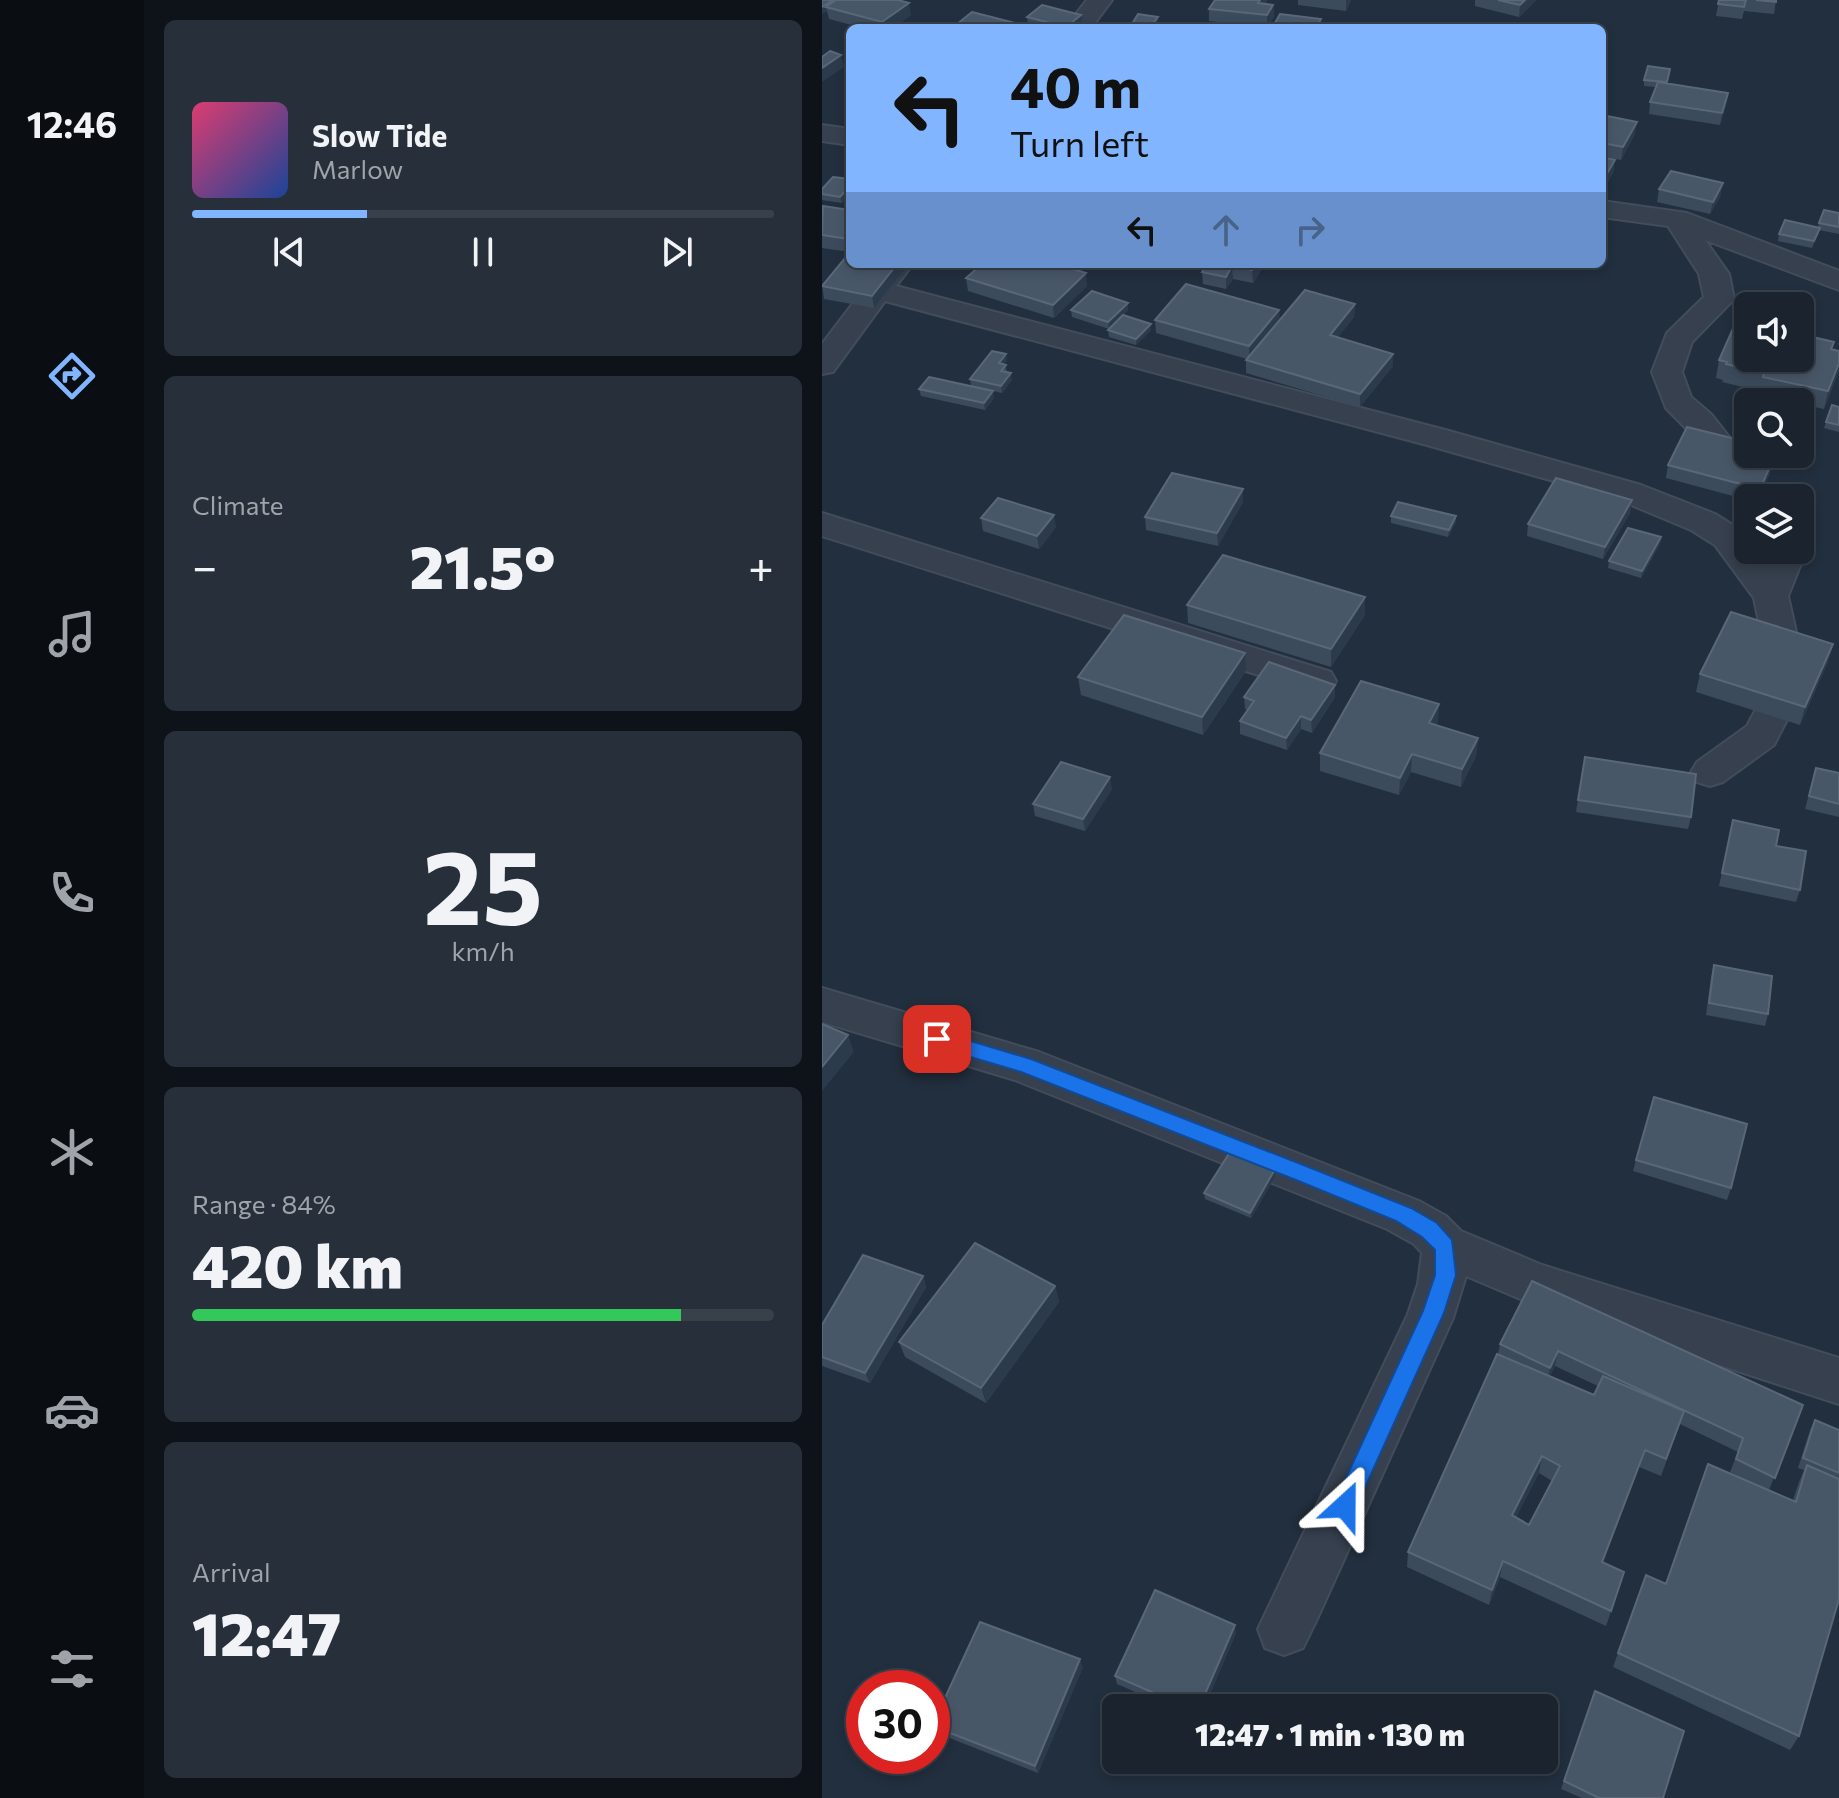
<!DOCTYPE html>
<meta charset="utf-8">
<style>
body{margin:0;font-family:Commissioner,sans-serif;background:#272f3a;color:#f1f3f6;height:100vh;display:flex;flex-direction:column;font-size:30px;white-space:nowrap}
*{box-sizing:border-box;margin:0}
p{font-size:26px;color:#9fa4aa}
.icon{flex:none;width:44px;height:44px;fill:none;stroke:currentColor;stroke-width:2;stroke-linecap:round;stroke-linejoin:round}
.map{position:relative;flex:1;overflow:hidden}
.side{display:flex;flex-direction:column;gap:20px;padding:20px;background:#0e1319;width:678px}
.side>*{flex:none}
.banner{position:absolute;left:24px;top:24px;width:760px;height:244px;border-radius:12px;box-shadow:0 4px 12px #0003,0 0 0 2px #38404a;background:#81b5ff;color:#111;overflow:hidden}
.controls{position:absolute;left:912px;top:292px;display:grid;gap:16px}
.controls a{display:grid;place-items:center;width:80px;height:80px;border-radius:12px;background:#1a232e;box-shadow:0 4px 12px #0003,0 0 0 2px #38404a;font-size:40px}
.speed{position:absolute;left:24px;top:1670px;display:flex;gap:16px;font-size:40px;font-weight:700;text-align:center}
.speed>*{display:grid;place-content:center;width:104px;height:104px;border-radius:50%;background:#1a232e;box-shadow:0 4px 12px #0003,0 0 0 2px #38404a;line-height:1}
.speed .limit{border:12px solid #d22;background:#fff;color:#111}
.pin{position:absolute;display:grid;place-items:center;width:68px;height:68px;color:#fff;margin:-34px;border-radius:16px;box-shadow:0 4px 12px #0006}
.me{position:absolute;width:88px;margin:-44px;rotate:24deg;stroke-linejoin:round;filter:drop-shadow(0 0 6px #0008)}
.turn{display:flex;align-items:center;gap:28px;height:168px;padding:0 32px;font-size:36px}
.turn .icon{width:104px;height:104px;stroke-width:2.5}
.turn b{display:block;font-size:56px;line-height:68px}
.lanes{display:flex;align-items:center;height:76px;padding:0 32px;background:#0003;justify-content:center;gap:40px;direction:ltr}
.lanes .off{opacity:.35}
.big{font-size:60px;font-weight:800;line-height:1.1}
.side .card{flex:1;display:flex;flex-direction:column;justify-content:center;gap:12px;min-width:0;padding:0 28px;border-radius:12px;background:#272f3a}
.side .dial{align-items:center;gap:0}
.dial b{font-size:104px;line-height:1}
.song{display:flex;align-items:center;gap:24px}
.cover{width:96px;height:96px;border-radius:12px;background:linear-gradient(135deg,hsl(340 70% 55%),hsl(220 70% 35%))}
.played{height:8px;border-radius:4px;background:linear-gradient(90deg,#81b5ff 30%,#38404a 30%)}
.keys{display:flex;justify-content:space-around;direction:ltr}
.heat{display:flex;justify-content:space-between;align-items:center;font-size:44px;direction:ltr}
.charge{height:12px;border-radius:6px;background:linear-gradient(90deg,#34c759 84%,#38404a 0)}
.trip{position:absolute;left:280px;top:1694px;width:456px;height:80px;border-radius:12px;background:#1a232e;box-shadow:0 4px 12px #0003,0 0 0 2px #38404a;font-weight:800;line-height:80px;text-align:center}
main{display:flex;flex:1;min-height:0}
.tab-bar{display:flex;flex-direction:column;width:144px;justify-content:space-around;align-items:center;background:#0a0e12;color:#9fa4aa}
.tab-bar .icon{width:56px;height:56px}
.tab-bar .active{color:#81b5ff}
.tab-bar b{font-size:36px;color:#f1f3f6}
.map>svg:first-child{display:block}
</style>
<main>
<nav class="tab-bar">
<b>12:46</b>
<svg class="icon active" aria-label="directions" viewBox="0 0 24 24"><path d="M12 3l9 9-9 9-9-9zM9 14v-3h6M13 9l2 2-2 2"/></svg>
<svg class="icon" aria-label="music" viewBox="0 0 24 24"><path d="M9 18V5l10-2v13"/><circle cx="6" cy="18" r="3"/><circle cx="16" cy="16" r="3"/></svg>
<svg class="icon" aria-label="phone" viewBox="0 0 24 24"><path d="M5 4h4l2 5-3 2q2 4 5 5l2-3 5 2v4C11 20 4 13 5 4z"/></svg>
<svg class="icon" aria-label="climate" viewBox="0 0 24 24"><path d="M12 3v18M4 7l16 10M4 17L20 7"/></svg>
<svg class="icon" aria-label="car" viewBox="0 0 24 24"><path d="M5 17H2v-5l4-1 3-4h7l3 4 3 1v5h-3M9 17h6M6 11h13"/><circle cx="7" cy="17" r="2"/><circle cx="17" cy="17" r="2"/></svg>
<svg class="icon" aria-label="filters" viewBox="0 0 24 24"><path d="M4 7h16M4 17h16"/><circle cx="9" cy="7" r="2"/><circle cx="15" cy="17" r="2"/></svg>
</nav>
<section class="side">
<div class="card">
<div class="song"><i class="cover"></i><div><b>Slow Tide</b><p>Marlow</p></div></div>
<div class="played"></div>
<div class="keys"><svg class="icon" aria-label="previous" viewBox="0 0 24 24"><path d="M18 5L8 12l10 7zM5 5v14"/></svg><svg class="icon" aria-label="pause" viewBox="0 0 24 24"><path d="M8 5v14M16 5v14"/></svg><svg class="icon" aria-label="next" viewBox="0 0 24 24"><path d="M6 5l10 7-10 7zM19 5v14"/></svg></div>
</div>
<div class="card"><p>Climate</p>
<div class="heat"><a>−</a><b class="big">21.5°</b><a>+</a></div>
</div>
<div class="card dial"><b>25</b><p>km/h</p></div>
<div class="card"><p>Range · 84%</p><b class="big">420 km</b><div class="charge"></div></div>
<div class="card"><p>Arrival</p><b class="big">12:47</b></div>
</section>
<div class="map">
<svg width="1017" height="1798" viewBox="0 0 1017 1798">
<rect width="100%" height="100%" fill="#222f3e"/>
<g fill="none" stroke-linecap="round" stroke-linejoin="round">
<g stroke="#424c5a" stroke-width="4">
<path id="minor" d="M265,0H290L269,28H243Z
M0,125L28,129V145L0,141Z
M780,201L865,213L1017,271V290L883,240L907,274L912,299L870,342L860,372L869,397L889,414L915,447L932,459L945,498H926V508L916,506L905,470L844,408L830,372L845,333L882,297L877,274L846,226L780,217Z
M61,264H91L74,286L627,431L819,485L893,514L917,529L926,541V550H933L944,565V550H978L980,561L966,596L985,681L952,745L901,782L888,786L875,782L869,772L875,762L925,726L949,681L932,598L893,545L869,530L795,499L605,445L63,301L11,372L0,374V344Z
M0,513L509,672L514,681L509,690L496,694L0,536Z
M0,988L217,1052L597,1201L624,1216L639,1231L720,1265L1017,1358V1404L713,1305L644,1276L631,1318L496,1617L481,1648L462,1655L443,1648L436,1629L586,1314L596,1284L600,1253L592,1244L565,1229L193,1080L0,1022Z"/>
</g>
<use href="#minor" fill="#36404e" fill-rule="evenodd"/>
</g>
<path fill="#3c4b5c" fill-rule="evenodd" d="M0,0L89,15L71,28H41L7,19L5,11L0,14Z
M476,0H529L524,11L476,5Z
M653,0H714L697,17L653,6Z
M897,0H954L952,14L922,11L920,19L894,16Z
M443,4L451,5L452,17L445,27L387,21V9Z
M205,17L260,21L251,28H225L206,23Z
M336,23L333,28H310V24Z
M822,80L906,93L904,105L898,125L827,114L828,102L834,87L822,86Z
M780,115L813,134L799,160L780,156Z
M28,179V194L20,203L0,200V189Z
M837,189L899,195L888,214L835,202Z
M0,207L28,210V252L0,248Z
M1017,213V234L997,230L990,248L956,241L957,234L996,227L997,223Z
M28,264H82L83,269L52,308L2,299L0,285Z
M385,264H443L431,283L411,279L404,289L381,284L380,272Z
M144,278L265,286L232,318L146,291Z
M306,303V310L287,329L250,317L249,310Z
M533,304L532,317L516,337L571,366L538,407L424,373V360L425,359L334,333L333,320H458Z
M329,324V330L314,345L287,337L286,330Z
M1010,349L1017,370L1002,409L978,404V402H969L937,395L938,391L900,382L901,380L894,378L897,360Z
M185,360L182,364L185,371V372L190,380L180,393L149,386L148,379Z
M97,389L172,398L163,410L99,396Z
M1017,407V432L1002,428L1004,422Z
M929,455L948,473L937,498H926V500L844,478L846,465Z
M810,500L808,513L781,559L705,536L706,524Z
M421,502L396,546L324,530L323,517Z
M569,516H634V522L626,537L569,523Z
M159,518L234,527L217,549L161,531Z
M839,537L838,544L819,578L786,568L787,561Z
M365,605L543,615L509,667L366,623Z
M1006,662L978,725L874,692L878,674Z
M424,671L381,735L259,695L256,677Z
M422,697H513L490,733L479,729L465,750L418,734V721L425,710L423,709Z
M616,722L614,725L656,738L654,756L639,787L589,772L577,795L498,771V753Z
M763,757L869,817L866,829L754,812Z
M994,768L1017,773V817L983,809Z
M290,789L263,831L213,816L211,804Z
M911,820L954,846L978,890L974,902L897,886Z
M892,965L946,1014L943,1026L884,1015L889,977Z
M814,1160L909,1188L905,1200L811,1171Z
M453,1177L429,1218L383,1199L382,1193Z
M101,1276L104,1287L48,1383L0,1366V1325Z
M710,1281L981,1405L947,1490L971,1500L977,1482L982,1470L976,1468L988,1430L993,1420L1017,1430V1599L977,1736L968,1750L791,1667L824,1575L844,1583L886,1464L925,1481L908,1472L916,1452L858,1424L839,1476L817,1467L781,1563L802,1572L784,1626L678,1577L667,1605L585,1567L586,1552L676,1354L678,1344ZM733,1366L776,1386L772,1395L728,1376ZM717,1473L730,1481L707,1525L694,1517Z
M233,1286L237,1302L164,1403L83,1357L77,1342Z
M414,1633L382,1708H350L295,1684L293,1676Z
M261,1667L216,1773L115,1733L110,1726Z
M773,1691L841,1798H760L739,1789Z"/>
<path fill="#2c3b4b" d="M11,0H19L4,7L5,11L0,14V7Z
M438,0H446L436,15V3Z
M524,0H529L524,11Z
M703,0H714L697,17L698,5Z
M87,3L89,15L71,28H62L60,22Z
M451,5L452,17L445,27V15Z
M259,15L260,21L251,28H245Z
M336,17V23L333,28H329Z
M19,55L22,67L0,82V68Z
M906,93L904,105L898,125L900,113Z
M815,122L813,134L799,160L801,147Z
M793,160L792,172L780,192V182Z
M901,183L899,195L888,214L891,202Z
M28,186V194L20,203L18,197Z
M75,264H82L83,269L52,308L50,296Z
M434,264H443L431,283L430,270Z
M410,266L411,279L404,289V277Z
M264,273L265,286L232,318L231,305Z
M306,303V310L287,329L286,322Z
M533,304L532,317L508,348V335Z
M457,310L458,322L427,359V346Z
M329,324V330L314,345V339Z
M184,354L185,360L178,370L177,363Z
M571,354V366L538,407V394Z
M1017,363V369L1002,409L1006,391Z
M189,373L190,380L180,393L179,386Z
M171,391L172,398L163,410L162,403Z
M951,460L948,473L936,498L938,489Z
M421,489V502L396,546L395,533Z
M810,500L808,513L781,559L783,547Z
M232,515L234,527L217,549L215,536Z
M634,516V522L626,537L627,530Z
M839,537L838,544L819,578L820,571Z
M543,597V615L509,667V649Z
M1011,644L1006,662L978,725L983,707Z
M423,653L424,671L381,735L380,717Z
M513,685V697L490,733L489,720Z
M617,704L616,722L606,741L607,723Z
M479,716V729L465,750L464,738Z
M656,738L654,756L639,787L640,769Z
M590,754L589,772L577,795L578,778Z
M288,777L290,789L263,831L261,819Z
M26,1035L32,1052L0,1091V1067Z
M452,1171L453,1177L429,1218L428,1213Z
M101,1276L104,1287L48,1383L43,1373Z
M233,1286L237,1302L164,1403L159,1388Z
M736,1351L733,1366L725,1382L728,1368Z
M823,1450L817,1467L775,1578L780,1562Z
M720,1456L717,1473L687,1531L690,1515Z
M681,1561L678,1577L667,1605L670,1590Z
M413,1625L414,1633L382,1708H377Z
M258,1659L261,1667L216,1773L213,1766Z"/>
<path fill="#485768" stroke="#596777" stroke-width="2" fill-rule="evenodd" d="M0,0H11L0,7Z
M14,0H76L87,3L60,22L4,7Z
M393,0H438L436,3L451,5L445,15L387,9Z
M676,0H703L698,5Z
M897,0H924L922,7L896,4Z
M934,0H954V2Z
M220,5L259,15L244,27L205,17Z
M150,12L193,23L187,28H130Z
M316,14L336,17L329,26L310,24Z
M458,14L499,19L494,28H450Z
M197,25L208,28H193Z
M615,26L647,28H614Z
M8,51L19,55L0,68V57Z
M826,66L848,69L845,82L822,80Z
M836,82L906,93L900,113L828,102Z
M780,115L815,122L801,147L780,143Z
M780,157L793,160L780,182Z
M849,171L901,183L891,202L837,189Z
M11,177L28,179V186L18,197L0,194V189Z
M1,206L28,210L27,239L0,235Z
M1002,210L1017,213V227L997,223Z
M963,220L998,228L992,241L957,234Z
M28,252V264H75L50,296L0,286Z
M160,264H234L264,273L231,305L144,278Z
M385,264H434L430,270L410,266L404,277L380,272Z
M364,284L457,310L427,346L333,320Z
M483,290L533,304L508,335L571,354L538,394L424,360Z
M270,291L306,303L286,322L249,310Z
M301,315L329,324L314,339L286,330Z
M922,322L926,323V358H978V334L1012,342L1009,349L1017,351V363L1006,391L941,377L942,373L904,364L905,362L897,360L913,324L921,326Z
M170,351L184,354L177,363L184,365L179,371L189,373L179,386L148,379Z
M107,377L171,391L162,403L97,389Z
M1010,405L1017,407V425L1004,422Z
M865,427L926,442V454L951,460L938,489L846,465Z
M350,473L421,489L395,533L323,517Z
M734,478L810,500L783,547L706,524Z
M176,498L232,515L215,536L159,518Z
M576,502L634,516L627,530L569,516Z
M806,528L839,537L820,571L787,561Z
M401,555L543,597L509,649L365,605Z
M909,612L1011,644L983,707L878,674Z
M302,615L423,653L380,717L256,677Z
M447,662L513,685L489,720L479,716L464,738L418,721L432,701L422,697Z
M539,681L617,704L607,723L656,738L640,769L590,754L578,778L498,753Z
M763,757L874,774L869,817L756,800Z
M239,762L288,777L261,819L211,804Z
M994,768L1017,773V804L987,796Z
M911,820L957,830L954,846L984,851L978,890L900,873Z
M892,965L950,976L946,1014L887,1003Z
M0,1024L26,1035L0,1067Z
M832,1097L925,1124L909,1188L814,1160Z
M408,1152L452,1171L428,1213L382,1193Z
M153,1243L233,1286L159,1388L77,1342Z
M41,1255L101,1276L43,1373L0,1357V1325Z
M710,1281L981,1405L953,1478L914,1459L921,1438L736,1351L728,1368L678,1344Z
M675,1354L772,1395L781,1376L862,1411L844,1459L823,1450L780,1562L802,1572L789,1611L681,1561L670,1590L586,1552ZM720,1456L738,1466L707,1525L690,1515Z
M993,1420L1017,1430V1473L981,1458Z
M886,1464L974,1502L985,1465L1017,1479V1599L977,1736L796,1653L824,1575L844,1584Z
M333,1590L413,1625L377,1708H366L293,1676Z
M158,1622L258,1659L213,1766L110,1726Z
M773,1691L862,1731L841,1798H777L742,1781Z"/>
<path fill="#1a73e8" stroke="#114b97" stroke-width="2" d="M115,1031L209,1059L489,1168L589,1208L615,1223L630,1240L634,1275L622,1313L531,1514L523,1517L514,1514L511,1506L601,1311L613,1275V1250L600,1237L574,1221L474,1180L199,1072L108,1045L105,1039L108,1034Z"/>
</svg>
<div class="controls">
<a><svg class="icon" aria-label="sound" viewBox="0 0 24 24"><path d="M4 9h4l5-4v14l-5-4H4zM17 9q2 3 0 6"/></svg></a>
<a><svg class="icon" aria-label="search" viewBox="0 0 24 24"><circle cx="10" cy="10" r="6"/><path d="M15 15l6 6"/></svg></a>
<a><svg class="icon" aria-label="layers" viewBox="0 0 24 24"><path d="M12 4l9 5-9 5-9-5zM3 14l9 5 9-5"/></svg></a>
</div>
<div class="speed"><div class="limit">30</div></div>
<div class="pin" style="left:115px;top:1039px;background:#d93025"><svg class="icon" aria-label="arrive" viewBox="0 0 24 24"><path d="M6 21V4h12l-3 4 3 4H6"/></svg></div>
<svg class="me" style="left:523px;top:1506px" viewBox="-20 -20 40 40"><path d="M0-17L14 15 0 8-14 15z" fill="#1a73e8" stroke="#fff" stroke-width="4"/></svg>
<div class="trip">12:47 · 1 min · 130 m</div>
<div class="banner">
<div class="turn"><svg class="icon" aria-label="left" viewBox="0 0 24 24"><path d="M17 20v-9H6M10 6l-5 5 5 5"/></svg><div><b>40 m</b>Turn left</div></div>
<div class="lanes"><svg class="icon" aria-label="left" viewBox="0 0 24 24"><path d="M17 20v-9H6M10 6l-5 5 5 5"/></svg><svg class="icon off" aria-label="ahead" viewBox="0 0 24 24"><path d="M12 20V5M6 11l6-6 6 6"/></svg><svg class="icon off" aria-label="right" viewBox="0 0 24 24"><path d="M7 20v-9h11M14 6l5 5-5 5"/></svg></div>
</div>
</div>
</main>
